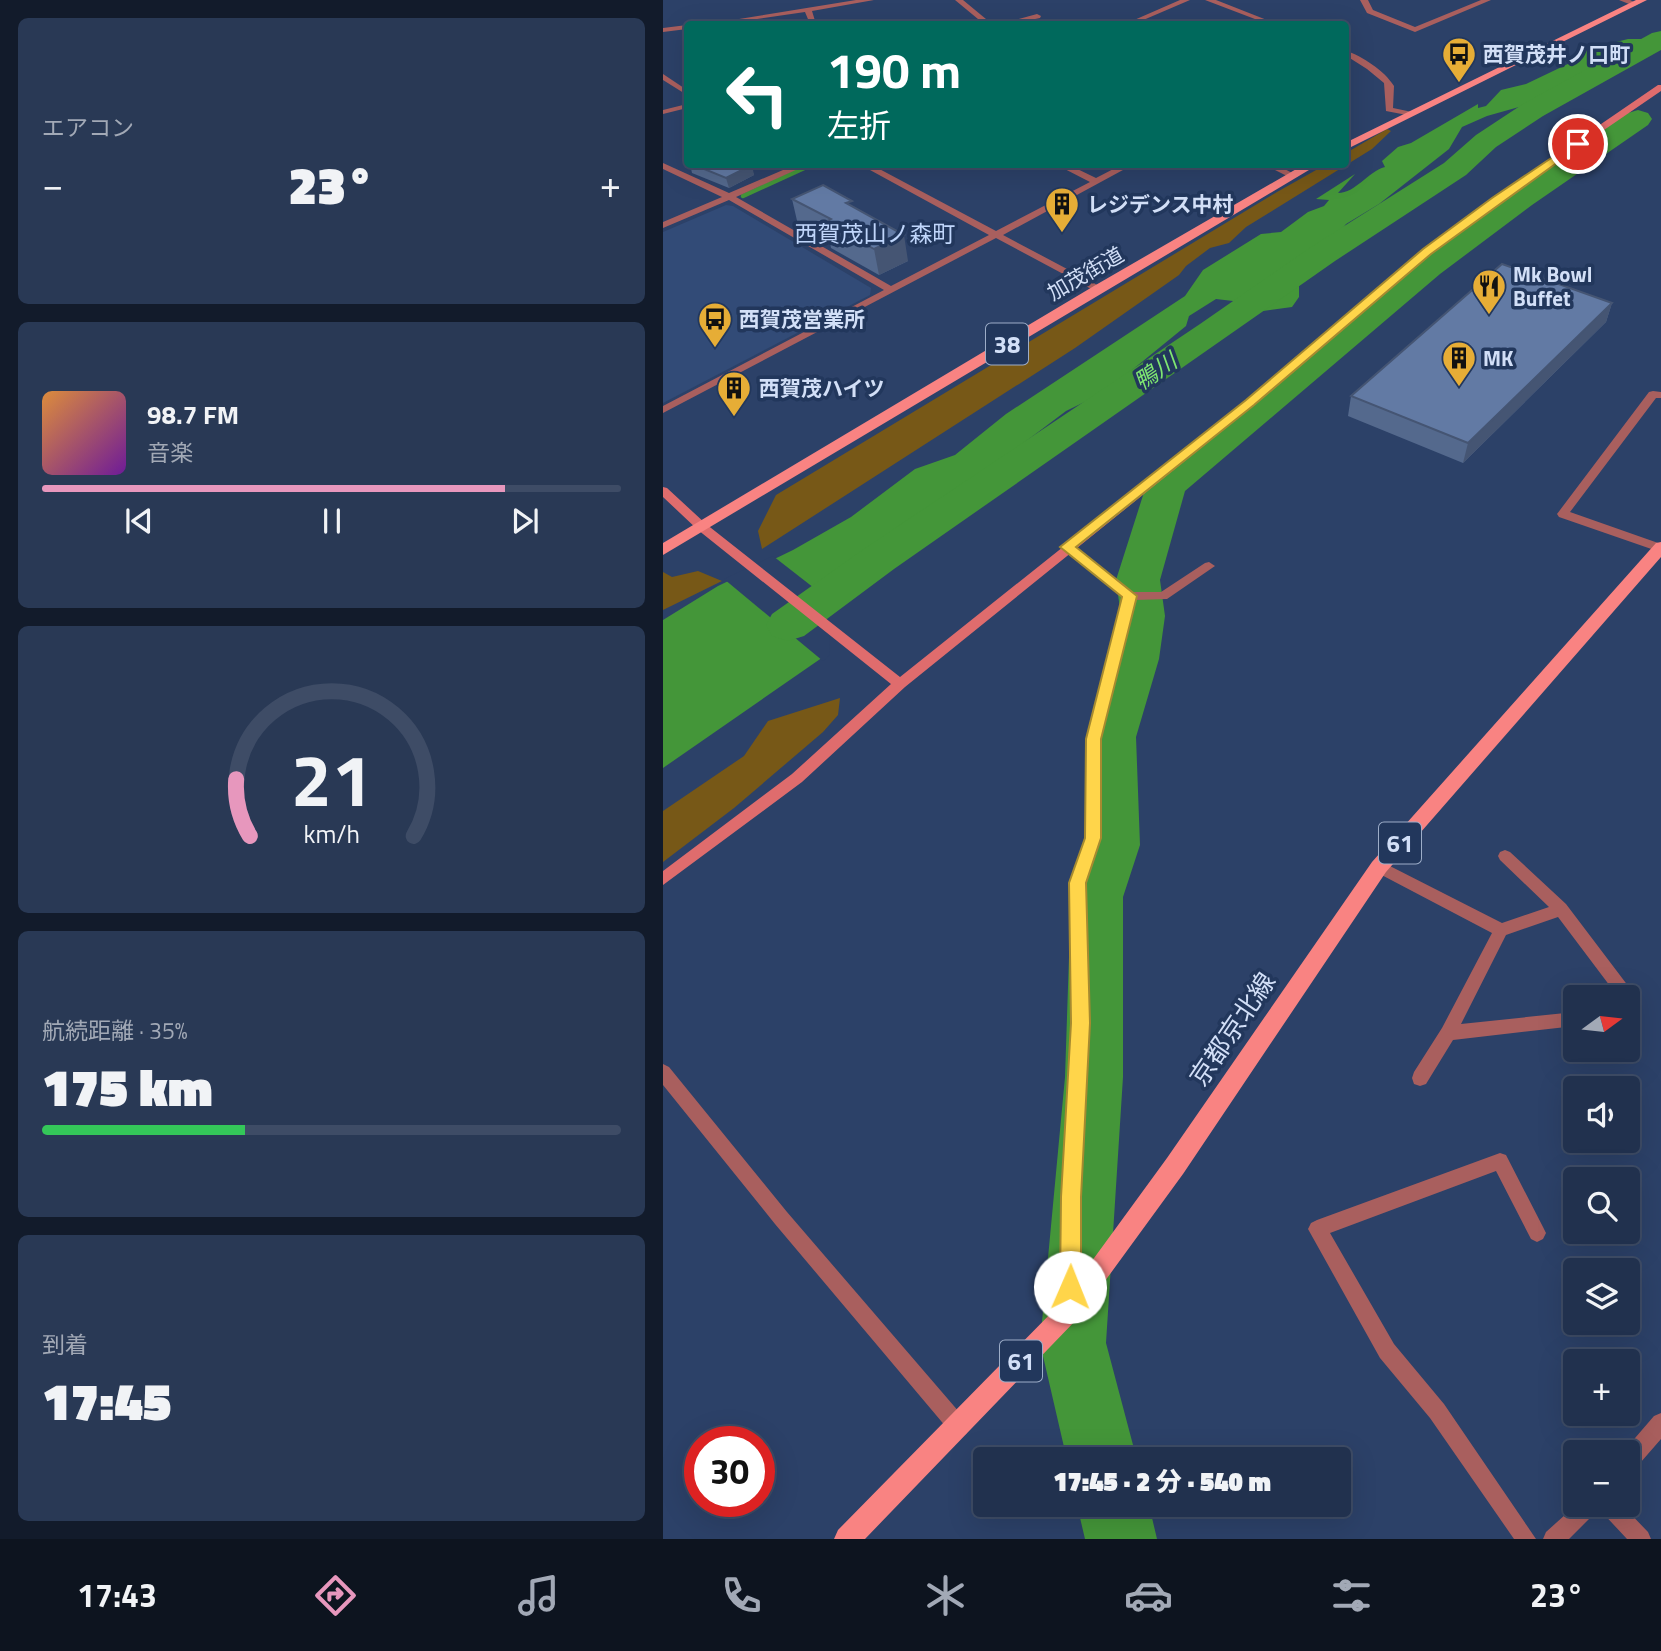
<!DOCTYPE html>
<html lang="ja">
<meta charset="utf-8">
<style>
body{margin:0;font-family:"Titillium Web","Noto Sans JP",sans-serif;background:#293955;color:#f1f3f6;height:100vh;display:flex;flex-direction:column;font-size:26px;white-space:nowrap}
*{box-sizing:border-box;margin:0}
p{font-size:23px;color:#a2a9b6}
.icon{flex:none;width:38px;height:38px;fill:none;stroke:currentColor;stroke-width:2;stroke-linecap:round;stroke-linejoin:round}
.map{position:relative;flex:1;overflow:hidden}
.side{display:flex;flex-direction:column;gap:18px;padding:18px;background:#121b2b;width:663px}
.side>*{flex:none}
.banner{position:absolute;left:21px;top:21px;width:665px;height:147px;border-radius:7px;box-shadow:0 7px 28px #0002,0 0 0 2px #3e4c66;background:#00695c;color:#fff;overflow:hidden}
.needle{width:46px;rotate:75deg}
.tools{position:absolute;left:900px;top:985px;display:grid;gap:14px}
.tools a{display:grid;place-items:center;width:77px;height:77px;border-radius:7px;background:#21314e;box-shadow:0 7px 28px #0002,0 0 0 2px #3e4c66;font-size:35px}
.speed{position:absolute;left:21px;top:1426px;display:flex;gap:14px;font-size:35px;font-weight:700;text-align:center}
.speed>*{display:grid;place-content:center;width:91px;height:91px;border-radius:50%;background:#21314e;box-shadow:0 7px 28px #0002,0 0 0 2px #3e4c66;line-height:1}
.speed .limit{border:10px solid #d22;background:#fff;color:#111}
.pin{position:absolute;display:grid;place-items:center;width:60px;height:60px;color:#fff;margin:-30px;border:4px solid #fff;border-radius:50%;box-shadow:0 2px 7px #0007}
.me{position:absolute;width:77px;margin:-38px;rotate:1deg;stroke-linejoin:round;filter:drop-shadow(0 0 5px #0008)}
.turn{display:flex;align-items:center;gap:24px;height:147px;padding:0 28px;font-size:32px}
.turn .icon{width:91px;height:91px;stroke-width:2.5}
.turn b{display:block;font-size:49px;line-height:60px}
.big{font-size:52px;font-weight:800;line-height:1.1}
.side .card{flex:1;display:flex;flex-direction:column;justify-content:center;gap:10px;min-width:0;padding:0 24px;border-radius:10px;background:#293955}
.side .dial{align-items:center;gap:0}
.dial svg{height:182px;overflow:visible;fill:none;stroke:#3e4c66;stroke-width:7;stroke-linecap:round;text-anchor:middle}
.dial text{fill:#f1f3f6;stroke:none}
.song{display:flex;align-items:center;gap:21px}
.cover{width:84px;height:84px;border-radius:10px;background:linear-gradient(135deg,hsl(30 70% 55%),hsl(280 70% 35%))}
.played{height:7px;border-radius:4px;background:linear-gradient(90deg,#e797bd 80%,#3e4c66 80%)}
.keys{display:flex;justify-content:space-around;direction:ltr}
.heat{display:flex;justify-content:space-between;align-items:center;font-size:38px;direction:ltr}
.charge{height:10px;border-radius:5px;background:linear-gradient(90deg,#34c759 35%,#3e4c66 0)}
.trip{position:absolute;left:310px;top:1447px;width:378px;height:70px;border-radius:7px;background:#21314e;box-shadow:0 7px 28px #0002,0 0 0 2px #3e4c66;font-weight:800;line-height:70px;text-align:center}
.tab-bar{display:flex;height:112px;justify-content:space-around;align-items:center;background:#0d141f;color:#a2a9b6}
.tab-bar .icon{width:49px;height:49px}
.tab-bar .active{color:#e797bd}
.tab-bar b{font-size:32px;color:#f1f3f6}
main{display:flex;flex:1;min-height:0}
.map>svg:first-child{display:block}
</style>
<main>
<section class="side">
<div class="card"><p>エアコン</p>
<div class="heat"><a>−</a><b class="big">23°</b><a>+</a></div>
</div>
<div class="card">
<div class="song"><i class="cover"></i><div><b>98.7 FM</b><p>音楽</p></div></div>
<div class="played"></div>
<div class="keys"><svg class="icon" aria-label="previous" viewBox="0 0 24 24"><path d="M18 5L8 12l10 7zM5 5v14"/></svg><svg class="icon" aria-label="pause" viewBox="0 0 24 24"><path d="M8 5v14M16 5v14"/></svg><svg class="icon" aria-label="next" viewBox="0 0 24 24"><path d="M6 5l10 7-10 7zM19 5v14"/></svg></div>
</div>
<div class="card dial"><svg viewBox="0 0 100 80">
<path d="M14 69A42 42 0 1 1 86 69"/>
<path d="M14 69A42 42 0 0 1 8 44" stroke="#e797bd"/>
<text x="50" y="56" font-size="32" font-weight="700">21</text>
<text x="50" y="72" font-size="11">km/h</text>
</svg></div>
<div class="card"><p>航続距離 · 35%</p><b class="big">175 km</b><div class="charge"></div></div>
<div class="card"><p>到着</p><b class="big">17:45</b></div>
</section>
<div class="map">
<svg width="998" height="1539" viewBox="0 0 998 1539">
<rect width="100%" height="100%" fill="#2c4168"/>
<path fill="#324b77" d="M63,205L70,206L208,288L207,295L0,403V232Z"/>
<path fill="#775817" d="M724,129L728,131L709,149L583,227L566,243L547,248L523,266L516,275L412,348L99,549L95,531L113,495L614,192L662,165L682,164L683,153Z
M35,571L59,581L0,610V572L9,577Z
M177,698L175,715L160,732L71,808L0,862V811L81,756L105,721Z"/>
<path fill="#449639" d="M998,33V44L930,68L881,100L824,116L799,127L786,149L716,204L683,224L675,234L657,244L636,282V297L629,307L600,311L570,301L553,299L526,316L523,326L442,392L403,411L200,564L162,604L163,655L0,768V620L55,586L130,550L188,517L252,469L292,455L343,414L522,296L540,270L598,234L618,232L645,212L661,206L666,200L653,199L692,174L675,193C693,193 704,172 722,167L719,161L735,147L748,143L815,104V108L823,106L838,90L863,84L909,62L925,49L965,39H983Z"/>
<path fill="#2c4168" d="M110,556L169,602L166,605L167,655L160,661L61,579Z"/>
<g fill="none" stroke-linecap="round" stroke-linejoin="round">
<path stroke="#449639" stroke-width="4.5" d="M80,196L150,164"/>
<path fill="#449639" fill-rule="evenodd" d="M998,31V50L880,116L833,147L803,175L672,261L231,569L141,636L125,641L109,636L103,625L109,614L201,549L537,324L648,247L781,163L813,135L860,104L989,33Z
M975,110L985,113L989,119L985,125L869,205L777,274L522,491L497,580L502,616L496,659L473,737L477,845L460,897V1077L443,1343L474,1460H404L377,1343L402,1077L408,897L425,845V737L450,659L458,616L453,580L483,486L489,477L753,260L847,191L965,113Z
M414,1505H486L494,1539H422Z"/>
<path fill="#a95f5e" fill-rule="evenodd" d="M193,0H211L149,11L153,24H147L142,12L60,24H45Z
M292,0H300L329,24H321Z
M517,0H527L471,24H462Z
M542,0H553L614,24H605Z
M697,0H705L710,10L752,27L818,0H828L752,32L704,13Z
M956,0H967L975,4L971,6Z
M374,14L378,16L377,18L348,24H337Z
M24,25V29L0,32V28Z
M682,50C700,57 721,70 731,86L730,108L749,112V116L723,111L721,83L704,69L682,55Z
M0,74L24,90V95L0,80Z
M24,104V108L0,114V110Z
M0,163L66,193L134,164H146L73,197L228,286L326,235L196,164H207L333,231L427,182L392,164H404L433,178L460,164H471L340,235L438,287V291H432L333,238L0,413V406L221,290L66,200L0,228V222L59,197L0,169Z
M600,164H612L635,176L628,178Z
M990,391L998,392V398H993L907,512L998,544L997,552L896,517L894,514L986,392Z
M404,543L470,592H498L542,563L546,562L552,566L504,599L472,600L437,739V838L423,883L426,1023L417,1197L416,1309L414,1316L407,1318L400,1316L398,1309L399,1197L410,1023L407,883L423,838V739L460,597L400,550L398,547L400,544Z
M842,850L847,852L903,904L978,1003L976,1008L964,1011V998H956L895,917L843,935L798,1024L912,1012V1026L790,1040L763,1084L757,1086L751,1084L749,1078L751,1072L779,1028L829,933L711,871L709,867L711,863L716,861L721,863L839,923L886,907L837,860L835,856L837,852Z
M0,1064L6,1067L124,1212L303,1420L306,1427L303,1434L296,1437L289,1434L112,1224L0,1085Z
M837,1153L843,1155L880,1227L883,1233L880,1239L874,1242L868,1239L833,1171L667,1233L731,1344L781,1404L873,1539H851L767,1418L717,1358L645,1229L648,1223L654,1220Z
M998,1413V1439L971,1470L964,1473V1452H960L991,1416Z
M913,1505H959L985,1532L988,1539H964L936,1509L906,1539H880L883,1532Z"/>
<path fill="#df6c6d" fill-rule="evenodd" d="M995,85H998V91L836,202L767,254L591,405L242,687L139,782L0,885V871L129,774L228,684L35,530L0,497V487L4,488L43,524L237,677L583,401L761,250L830,198Z"/>
<path fill="#f98382" fill-rule="evenodd" d="M973,0H984L682,150V143Z
M642,164H656L0,555V543L431,286Z
M998,542V557L723,872L520,1174L415,1318L202,1539H171L175,1530L399,1302L504,1158L709,862L993,543Z"/>
</g>
<path fill="#54698d" d="M27,164H87L91,175L66,188L29,173Z
M129,199L190,207L245,261L216,275L168,248L167,242L135,225Z
M949,303L943,322L800,463L685,416L688,396Z"/>
<path fill="#455573" d="M89,165L91,175L66,188L63,178Z
M241,235L245,261L216,275L211,249Z
M949,303L943,322L800,463L805,443Z"/>
<path fill="#627aa4" stroke="#455573" stroke-width="2" d="M29,164H87L89,165L63,178Z
M160,185L189,201L183,203L241,235L211,249L163,222L168,219L129,199Z
M839,264L949,303L805,443L688,396Z"/>
<path fill="#ffd54a" stroke="#a68a30" stroke-width="2" d="M912,142L920,144L768,254L591,405L413,547L474,596L438,739V838L423,883L427,1023L418,1197V1287L415,1295L407,1298L400,1295L397,1287L398,1197L408,1023L406,883L422,838L423,739L459,597L397,547L583,400L760,249L829,198Z"/>
<defs>
<g id="bus-pin" transform="scale(1.75)"><path d="M0 17L-7.5 6A9.5 9.5 0 1 1 7.5 6Z" fill="#e6ad36" stroke="#22375c"/><path d="M-5-6H5V4H4V6H2V4H-2V6H-4V4H-5ZM-3.5-4V0h7V-4ZM-3.5 1.2v1.5H-2V1.2ZM2 1.2v1.5H3.5V1.2Z" fill="#111"/></g>
<g id="building-pin" transform="scale(1.75)"><path d="M0 17L-7.5 6A9.5 9.5 0 1 1 7.5 6Z" fill="#e6ad36" stroke="#22375c"/><path d="M-4-6H4V6H1V3H-1V6H-4ZM-2.5-4.3h1.7v1.8h-1.7ZM.8-4.3h1.7v1.8H.8ZM-2.5-1h1.7V.8h-1.7ZM.8-1h1.7V.8H.8Z" fill="#111"/></g>
<g id="restaurant-pin" transform="scale(1.75)"><path d="M0 17L-7.5 6A9.5 9.5 0 1 1 7.5 6Z" fill="#e6ad36" stroke="#22375c"/><path d="M-5-6h1v4h1v-4h1v4h1v-4h1v5L-1.5 .5V6h-2V.5L-5-1ZM5-6V6H3V1.5H1.5Q1.5-4 5-6Z" fill="#111"/></g>
</defs>
<g fill-rule="evenodd">
<use href="#bus-pin" x="796" y="54"/>
<use href="#building-pin" x="399" y="204"/>
<use href="#restaurant-pin" x="826" y="286"/>
<use href="#bus-pin" x="52" y="319"/>
<use href="#building-pin" x="796" y="358"/>
<use href="#building-pin" x="71" y="388"/>
</g>
<g text-anchor="middle" dominant-baseline="central" stroke-width="7" stroke-linejoin="round" paint-order="stroke">
<g font-size="21" font-weight="bold" fill="#d2dff7" stroke="#22375c" text-anchor="start">
<text x="820" y="54">西賀茂井ノ口町</text>
<text x="424" y="204">レジデンス中村</text>
<text x="850" y="274">Mk Bowl<tspan x="850" dy="24">Buffet</tspan></text>
<text x="76" y="319">西賀茂営業所</text>
<text x="820" y="358">MK</text>
<text x="96" y="388">西賀茂ハイツ</text>
</g>
<g font-size="21" fill="#d2dff7" stroke="#22375c">
<text transform="translate(422 273) rotate(-30)">加茂街道</text>
</g>
<g font-size="23" fill="#c0d6fb" stroke="#22375c">
<text x="212" y="233">西賀茂山ノ森町</text>
</g>
<g font-size="23" font-style="italic" fill="#7fe671" stroke="#22375c">
<text transform="translate(492 371) rotate(-34)">鴨川</text>
</g>
<g fill="#22375c" stroke="#9dadc8" stroke-width="2">
<rect x="323" y="323.5" width="42" height="41" rx="5"/>
<rect x="716" y="822.5" width="42" height="41" rx="5"/>
<rect x="337" y="1340.5" width="42" height="41" rx="5"/>
</g>
<g font-size="24" font-weight="bold" fill="#d2dff7">
<text x="344" y="344">38</text>
<text x="737" y="843">61</text>
<text x="358" y="1361">61</text>
</g>
<g font-size="26" fill="#d2dff7" stroke="#22375c">
<text transform="translate(569 1029) rotate(-56)">京都京北線</text>
</g>
</g>
</svg>
<div class="tools">
<a><svg class="needle" viewBox="-14 -14 28 28"><path d="M0-13l5 13h-10z" fill="#e53935"/><path d="M0 13l5-13h-10z" fill="#a2a9b6"/></svg></a>
<a><svg class="icon" aria-label="sound" viewBox="0 0 24 24"><path d="M4 9h4l5-4v14l-5-4H4zM17 9q2 3 0 6"/></svg></a>
<a><svg class="icon" aria-label="search" viewBox="0 0 24 24"><circle cx="10" cy="10" r="6"/><path d="M15 15l6 6"/></svg></a>
<a><svg class="icon" aria-label="layers" viewBox="0 0 24 24"><path d="M12 4l9 5-9 5-9-5zM3 14l9 5 9-5"/></svg></a>
<a>+</a>
<a>−</a>
</div>
<div class="speed"><div class="limit">30</div></div>
<div class="pin" style="left:915px;top:144px;background:#d93025"><svg class="icon" aria-label="arrive" viewBox="0 0 24 24"><path d="M6 21V4h12l-3 4 3 4H6"/></svg></div>
<svg class="me" style="left:407px;top:1287px" viewBox="-20 -20 40 40"><circle r="19" fill="#fff"/><path d="M0-13L10 11 0 6-10 11z" fill="#ffd54a"/></svg>
<div class="trip">17:45 · 2 分 · 540 m</div>
<div class="banner">
<div class="turn"><svg class="icon" aria-label="left" viewBox="0 0 24 24"><path d="M17 20v-9H6M10 6l-5 5 5 5"/></svg><div><b>190 m</b>左折</div></div>
</div>
</div>
</main>
<nav class="tab-bar">
<b>17:43</b>
<svg class="icon active" aria-label="directions" viewBox="0 0 24 24"><path d="M12 3l9 9-9 9-9-9zM9 14v-3h6M13 9l2 2-2 2"/></svg>
<svg class="icon" aria-label="music" viewBox="0 0 24 24"><path d="M9 18V5l10-2v13"/><circle cx="6" cy="18" r="3"/><circle cx="16" cy="16" r="3"/></svg>
<svg class="icon" aria-label="phone" viewBox="0 0 24 24"><path d="M5 4h4l2 5-3 2q2 4 5 5l2-3 5 2v4C11 20 4 13 5 4z"/></svg>
<svg class="icon" aria-label="climate" viewBox="0 0 24 24"><path d="M12 3v18M4 7l16 10M4 17L20 7"/></svg>
<svg class="icon" aria-label="car" viewBox="0 0 24 24"><path d="M5 17H2v-5l4-1 3-4h7l3 4 3 1v5h-3M9 17h6M6 11h13"/><circle cx="7" cy="17" r="2"/><circle cx="17" cy="17" r="2"/></svg>
<svg class="icon" aria-label="filters" viewBox="0 0 24 24"><path d="M4 7h16M4 17h16"/><circle cx="9" cy="7" r="2"/><circle cx="15" cy="17" r="2"/></svg>
<b>23°</b>
</nav>
